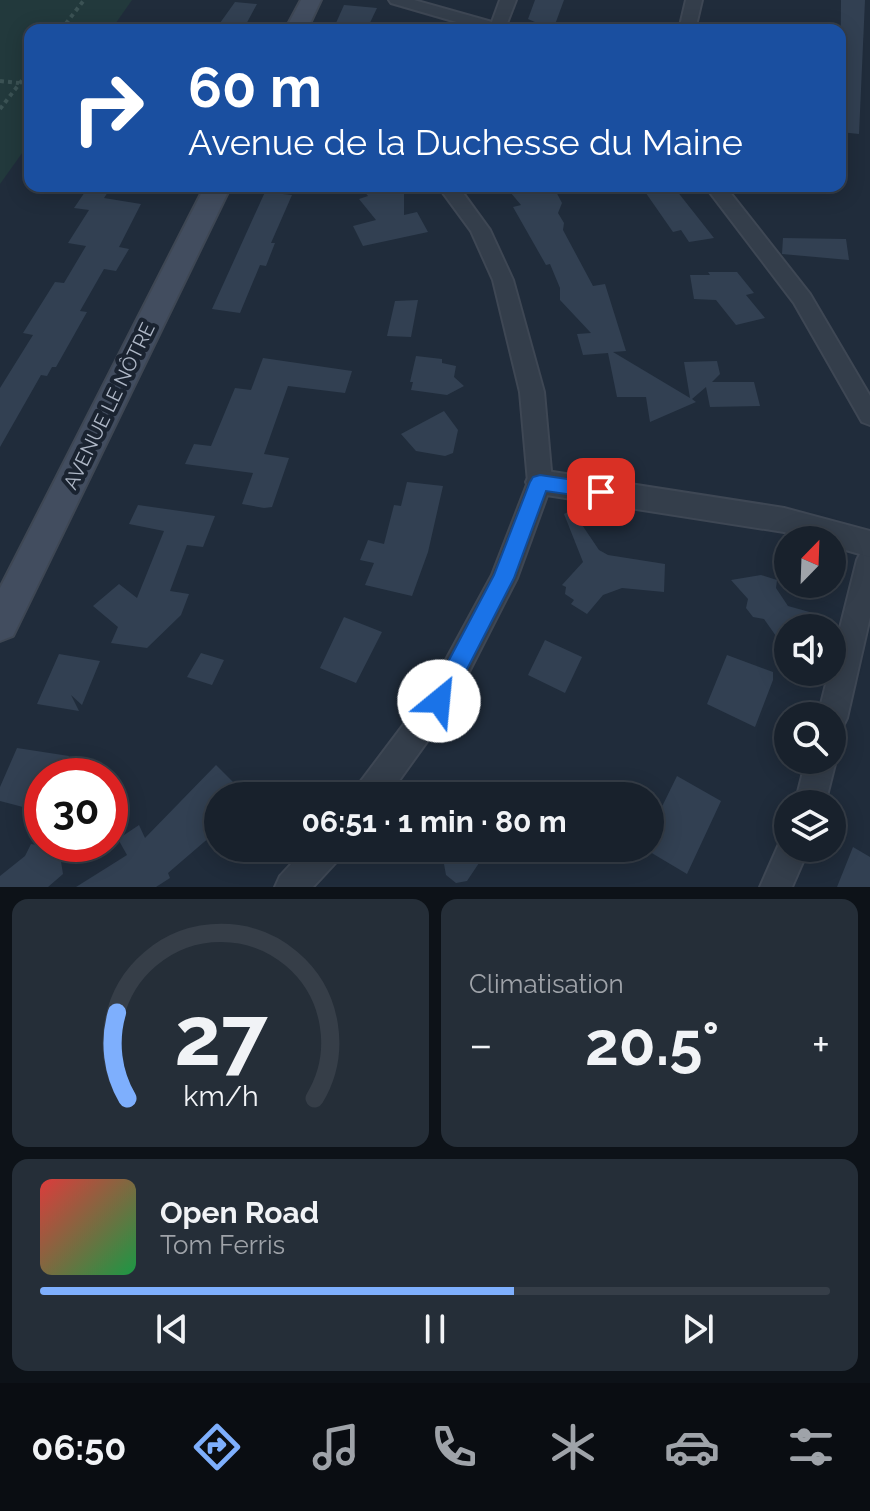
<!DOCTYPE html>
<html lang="fr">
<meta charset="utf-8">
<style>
body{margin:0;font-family:Raleway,sans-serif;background:#252e38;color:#f1f3f6;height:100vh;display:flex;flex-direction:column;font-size:30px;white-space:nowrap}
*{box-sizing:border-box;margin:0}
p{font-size:26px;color:#9fa3a9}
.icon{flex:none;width:44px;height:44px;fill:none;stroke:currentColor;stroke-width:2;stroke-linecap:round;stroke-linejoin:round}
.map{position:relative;height:887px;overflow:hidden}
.details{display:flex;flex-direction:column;gap:12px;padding:12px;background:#0d1218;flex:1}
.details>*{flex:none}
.top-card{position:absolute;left:24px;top:24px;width:822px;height:168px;border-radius:16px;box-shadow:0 4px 20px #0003,0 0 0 2px #363e48;background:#1a4fa0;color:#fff;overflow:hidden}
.needle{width:52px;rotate:23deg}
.fabs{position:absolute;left:774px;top:526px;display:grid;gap:16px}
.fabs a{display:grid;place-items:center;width:72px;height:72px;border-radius:50%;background:#18212c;box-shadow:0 4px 20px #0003,0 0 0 2px #363e48;font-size:40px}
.speed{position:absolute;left:24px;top:758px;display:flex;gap:16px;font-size:40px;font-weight:700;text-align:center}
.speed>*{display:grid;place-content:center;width:104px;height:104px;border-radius:50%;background:#18212c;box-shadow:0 4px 20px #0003,0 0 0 2px #363e48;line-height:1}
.speed .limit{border:12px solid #d22;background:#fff;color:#111}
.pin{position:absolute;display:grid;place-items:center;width:68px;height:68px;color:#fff;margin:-34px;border-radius:16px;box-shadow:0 4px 12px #0006}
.me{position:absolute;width:88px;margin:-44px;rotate:28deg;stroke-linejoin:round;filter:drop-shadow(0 0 6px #0008)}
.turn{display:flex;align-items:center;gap:28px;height:168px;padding:0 32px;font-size:36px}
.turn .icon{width:104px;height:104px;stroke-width:2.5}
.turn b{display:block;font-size:56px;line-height:68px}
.big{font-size:60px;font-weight:700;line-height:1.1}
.details .card{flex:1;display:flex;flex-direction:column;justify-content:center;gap:12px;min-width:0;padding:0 28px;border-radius:16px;background:#252e38}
.details .dial{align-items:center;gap:0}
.dial svg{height:208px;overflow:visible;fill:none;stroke:#363e48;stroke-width:7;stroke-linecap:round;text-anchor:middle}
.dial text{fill:#f1f3f6;stroke:none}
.song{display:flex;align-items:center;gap:24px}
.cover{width:96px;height:96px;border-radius:12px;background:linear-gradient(135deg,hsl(0 70% 55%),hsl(140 70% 35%))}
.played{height:8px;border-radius:4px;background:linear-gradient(90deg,#7eaffd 60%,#363e48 60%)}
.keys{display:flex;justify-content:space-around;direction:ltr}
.heat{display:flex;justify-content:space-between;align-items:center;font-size:44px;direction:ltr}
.details .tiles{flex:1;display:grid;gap:12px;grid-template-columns:1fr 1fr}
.card:last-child{grid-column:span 2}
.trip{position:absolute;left:204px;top:782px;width:460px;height:80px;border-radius:40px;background:#18212c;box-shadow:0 4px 20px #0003,0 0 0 2px #363e48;font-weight:700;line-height:80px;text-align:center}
.menu{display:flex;height:128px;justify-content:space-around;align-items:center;background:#0a0d12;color:#9fa3a9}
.menu .icon{width:56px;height:56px}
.menu .selected{color:#7eaffd}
.menu b{font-size:36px;color:#f1f3f6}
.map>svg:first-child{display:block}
</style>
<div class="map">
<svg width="870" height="887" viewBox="0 0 870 887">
<rect width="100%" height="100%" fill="#202c3b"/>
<path fill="#22393c" d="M0,0H132L111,30H30V142L0,184Z"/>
<path fill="#324052" d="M535,0H564L553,30L528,19Z
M841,0H865L859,134L840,132Z
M235,2L257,4L243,30H215Z
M344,5L377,8L368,27L336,23Z
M89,186H112L104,198L141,204L119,247L129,249L116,271L104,269L80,311L87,312L56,367H52L47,376L41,375L0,447V388L33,335L23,333L55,282L64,283L86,246L68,243L89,210L74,208Z
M360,186H395L404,192V215L417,212L428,232L363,246L353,226L376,220L359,199L368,196Z
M505,186H553L562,203L558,213L564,223L563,230L593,286L605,284L626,351L613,352L690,398L684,362L717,361L720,374L712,382H754L760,406L710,407L706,387L692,399L696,402L650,422L646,397H617L608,353L583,355L577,334L591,333L560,300V288L550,264L546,265L513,207L521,205Z
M641,186H673L714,238L689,242L681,230L673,232Z
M265,192L292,195L271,243H275L266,266L260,265L240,313L212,309Z
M783,238L846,239L849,260L782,254Z
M708,272H737L754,293L746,295L765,318L736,325L716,300L694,299L690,275H710Z
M418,300L411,337L387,336L395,301Z
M416,356L442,359V363L456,366L454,377L464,386L447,395L411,390L413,382H410Z
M263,358L352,371L345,393L288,386L264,454L289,458L272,507L264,508L242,504L253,473L185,464L194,444L211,446L235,388L251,390Z
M444,411L458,430L453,453L445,456L416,451L401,434Z
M407,482L443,486L428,552L412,596L365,585L374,563L360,560L368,540L384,544L394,505L401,506Z
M138,505L215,516L203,547L187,545L170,591L189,594L181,615L147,648L111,643L118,627L93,606L119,584L137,598L164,531L129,524Z
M572,510L599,550L608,555L665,564L664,592L622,588L603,595L587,614L571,604L574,600L565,594L566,587L562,585L583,562L564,514Z
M761,575L777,580L776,588L788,606L813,613L776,636L764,619L753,617L746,608L748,599L731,580Z
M344,617L382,632L356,683L320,668Z
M545,640L582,657L565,693L528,675Z
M201,653L224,660L212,685L187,677Z
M59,654L100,661L82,705L71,695L79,711L37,704Z
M727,655L773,672V680L755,727L707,704Z
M17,748L69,756L61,776H42V812L0,801V787Z
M216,765L247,796H218V830L168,873L170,878L156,887H76L127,855L118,839L139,825L145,838Z
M677,776L721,801L687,874L650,852V831Z
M31,844L59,849L63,874L48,887H0V876L25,856Z
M853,847L870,857V887H837Z
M455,848H489L467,881L456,883L446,875L444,864Z"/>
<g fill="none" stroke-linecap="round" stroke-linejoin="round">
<g stroke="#3e4754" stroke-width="4">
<path id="minor" d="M389,0H414L492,22L500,0H516L506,26L510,30H484L391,3Z
M686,0H702L695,30H679Z
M438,186H458L490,230L513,280L544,392L552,482L517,578L449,711L388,796H354L358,785L429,691L492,575L528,482L520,392L493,280L471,231Z
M705,186H725L810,294L870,396V425L862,422L794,303Z
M870,549V617L847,718L842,728L832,732V716H818L829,672H832V660L857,560L861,552Z
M832,751L836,760L825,804H795L806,760H832Z
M788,834V848H809L792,887H760L782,837Z
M306,848H344L339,859L313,887H275L280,876Z"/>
</g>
<g stroke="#3e4754" stroke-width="4">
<path id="tertiary" d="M540,470L784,508L870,531V557L832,546V540H811L784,532L540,494L530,490L526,482L530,474Z"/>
</g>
<g stroke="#3e4754" stroke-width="4">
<path id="secondary" d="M301,0H321L307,30H285Z
M205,186H231L13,636L0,641V588Z"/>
</g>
<path stroke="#3b5254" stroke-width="4" stroke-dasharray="4 4" stroke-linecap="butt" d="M61,30L84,0
M0,81L19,83
M0,109L30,70"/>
<use href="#minor" fill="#343e4b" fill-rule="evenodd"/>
<use href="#tertiary" fill="#343e4b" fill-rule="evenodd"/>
<use href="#secondary" fill="#424d5f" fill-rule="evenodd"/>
</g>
<path fill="#1a73e8" stroke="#114b97" stroke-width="2" d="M540,475L601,484L607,486L610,492L607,497L601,499L546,491L514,578L447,708L439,711L431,708L428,701L431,694L494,575L530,482L533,477Z"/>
<g text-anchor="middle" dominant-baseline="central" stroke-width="8" stroke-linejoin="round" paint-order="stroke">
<g font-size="20" fill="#afb8c7" stroke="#1a2330">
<text transform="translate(109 406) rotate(-64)">AVENUE LE NÔTRE</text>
</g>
</g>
</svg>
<div class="fabs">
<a><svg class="needle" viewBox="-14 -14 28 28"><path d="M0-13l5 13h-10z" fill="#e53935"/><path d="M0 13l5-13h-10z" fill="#9fa3a9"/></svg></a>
<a><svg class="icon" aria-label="sound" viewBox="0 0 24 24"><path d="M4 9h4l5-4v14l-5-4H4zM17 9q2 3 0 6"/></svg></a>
<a><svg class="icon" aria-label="search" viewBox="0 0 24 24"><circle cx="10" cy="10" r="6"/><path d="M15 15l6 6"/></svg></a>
<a><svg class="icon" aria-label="layers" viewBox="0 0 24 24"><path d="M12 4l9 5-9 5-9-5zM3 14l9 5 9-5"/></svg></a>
</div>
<div class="speed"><div class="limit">30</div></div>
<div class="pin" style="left:601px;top:492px;background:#d93025"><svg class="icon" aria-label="arrive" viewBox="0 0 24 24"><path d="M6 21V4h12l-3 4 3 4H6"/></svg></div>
<svg class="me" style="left:439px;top:701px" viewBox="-20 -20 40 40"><circle r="19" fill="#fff"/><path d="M0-13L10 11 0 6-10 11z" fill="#1a73e8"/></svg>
<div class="trip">06:51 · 1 min · 80 m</div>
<div class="top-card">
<div class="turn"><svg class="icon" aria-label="right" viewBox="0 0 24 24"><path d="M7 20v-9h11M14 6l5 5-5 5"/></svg><div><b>60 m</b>Avenue de la Duchesse du Maine</div></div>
</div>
</div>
<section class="details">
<div class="tiles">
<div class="card dial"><svg viewBox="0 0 100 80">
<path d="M14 69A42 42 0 1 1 86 69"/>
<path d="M14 69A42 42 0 0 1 10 36" stroke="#7eaffd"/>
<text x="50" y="56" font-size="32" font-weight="700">27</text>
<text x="50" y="72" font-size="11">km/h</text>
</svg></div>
<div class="card"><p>Climatisation</p>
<div class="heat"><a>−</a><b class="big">20.5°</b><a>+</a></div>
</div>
<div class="card">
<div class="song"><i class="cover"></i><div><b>Open Road</b><p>Tom Ferris</p></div></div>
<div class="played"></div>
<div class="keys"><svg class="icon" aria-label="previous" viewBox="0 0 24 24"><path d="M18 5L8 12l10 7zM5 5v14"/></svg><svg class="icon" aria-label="pause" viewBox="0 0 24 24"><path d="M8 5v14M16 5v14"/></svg><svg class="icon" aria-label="next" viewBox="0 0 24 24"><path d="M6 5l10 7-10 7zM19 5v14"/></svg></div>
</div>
</div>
</section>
<nav class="menu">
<b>06:50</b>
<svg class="icon selected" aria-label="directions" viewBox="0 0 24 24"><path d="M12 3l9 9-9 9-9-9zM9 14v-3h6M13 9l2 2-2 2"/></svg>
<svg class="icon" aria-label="music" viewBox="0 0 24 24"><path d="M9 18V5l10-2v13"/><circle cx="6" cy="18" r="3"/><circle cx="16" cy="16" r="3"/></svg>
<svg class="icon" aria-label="phone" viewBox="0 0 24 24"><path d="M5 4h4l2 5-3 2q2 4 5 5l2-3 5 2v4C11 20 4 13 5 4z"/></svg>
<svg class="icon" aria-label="climate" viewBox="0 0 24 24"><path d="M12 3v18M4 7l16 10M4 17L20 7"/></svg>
<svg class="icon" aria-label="car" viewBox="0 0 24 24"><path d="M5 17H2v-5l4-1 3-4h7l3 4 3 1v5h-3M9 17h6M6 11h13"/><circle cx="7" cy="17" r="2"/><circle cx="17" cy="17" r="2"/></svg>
<svg class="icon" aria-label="filters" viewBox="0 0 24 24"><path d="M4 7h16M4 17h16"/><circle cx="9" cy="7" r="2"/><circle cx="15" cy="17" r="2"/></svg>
</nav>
